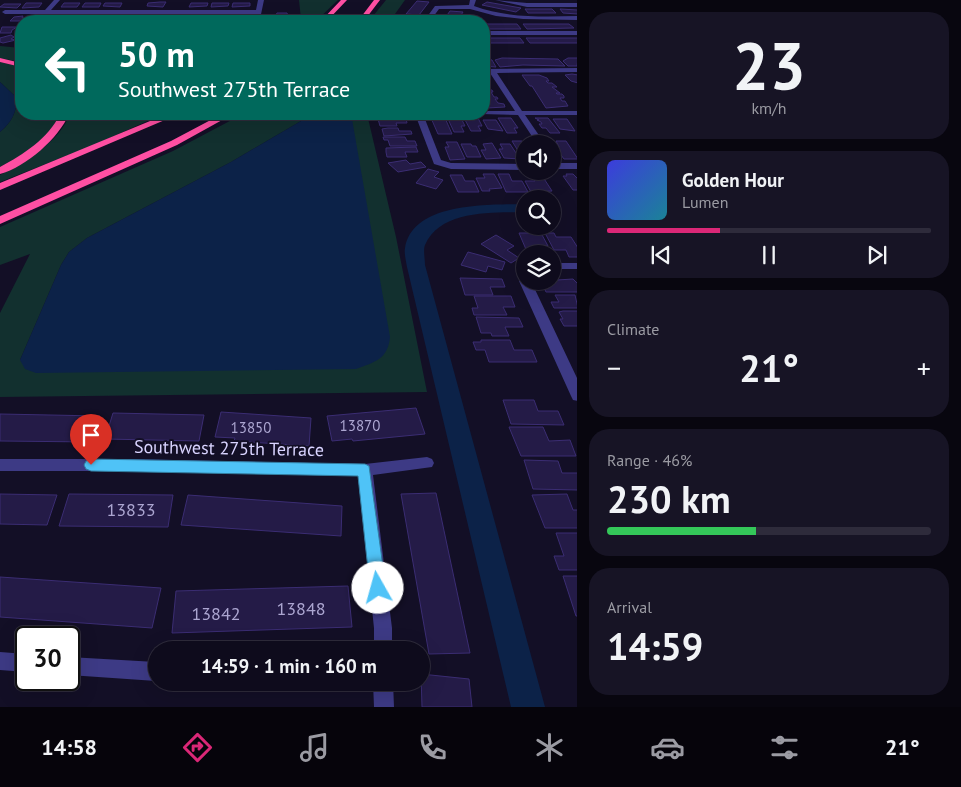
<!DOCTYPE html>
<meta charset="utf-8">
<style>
body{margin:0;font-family:"PT Sans",sans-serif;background:#171425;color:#f1f3f6;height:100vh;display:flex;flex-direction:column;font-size:19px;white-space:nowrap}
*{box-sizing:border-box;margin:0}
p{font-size:16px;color:#9b9ba3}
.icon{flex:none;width:28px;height:28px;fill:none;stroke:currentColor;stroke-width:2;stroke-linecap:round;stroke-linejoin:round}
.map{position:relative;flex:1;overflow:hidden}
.details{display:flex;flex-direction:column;gap:12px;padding:12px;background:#08060f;width:384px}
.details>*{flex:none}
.top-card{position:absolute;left:15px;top:15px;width:475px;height:105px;border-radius:20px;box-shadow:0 5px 20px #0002,0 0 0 1px #2e2b3b;background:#00695c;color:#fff;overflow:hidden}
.controls{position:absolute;left:516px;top:135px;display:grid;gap:10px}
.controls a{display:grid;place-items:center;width:45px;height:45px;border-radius:50%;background:#0e0b1c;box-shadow:0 5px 20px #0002,0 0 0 1px #2e2b3b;font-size:25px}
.speed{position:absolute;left:15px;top:626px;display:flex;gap:10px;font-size:25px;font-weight:700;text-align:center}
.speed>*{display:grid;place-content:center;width:65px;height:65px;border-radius:50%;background:#0e0b1c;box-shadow:0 5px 20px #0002,0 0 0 1px #2e2b3b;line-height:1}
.speed .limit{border:2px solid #111;border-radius:8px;background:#fff;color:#111}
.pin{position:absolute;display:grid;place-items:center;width:42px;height:42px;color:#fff;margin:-51px -21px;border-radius:50% 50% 50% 0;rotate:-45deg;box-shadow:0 0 5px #0007}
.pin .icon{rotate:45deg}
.me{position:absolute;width:55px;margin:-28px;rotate:353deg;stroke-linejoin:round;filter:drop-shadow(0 0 4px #0008)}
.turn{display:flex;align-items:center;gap:18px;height:105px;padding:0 20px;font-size:22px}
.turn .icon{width:65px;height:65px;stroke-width:2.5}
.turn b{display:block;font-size:35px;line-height:42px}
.big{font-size:38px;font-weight:800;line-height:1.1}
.details .widget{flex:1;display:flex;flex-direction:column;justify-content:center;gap:8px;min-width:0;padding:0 18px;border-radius:20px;background:#171425}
.details .dial{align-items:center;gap:0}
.dial b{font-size:65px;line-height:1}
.song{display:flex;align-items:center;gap:15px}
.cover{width:60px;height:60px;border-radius:8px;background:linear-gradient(135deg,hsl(240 70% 55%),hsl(190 70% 35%))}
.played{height:5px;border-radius:2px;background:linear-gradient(90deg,#db2777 35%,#2e2b3b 35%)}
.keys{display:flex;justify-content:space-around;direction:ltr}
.heat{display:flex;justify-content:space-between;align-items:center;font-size:28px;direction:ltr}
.charge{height:8px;border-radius:4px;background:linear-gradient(90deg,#34c759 46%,#2e2b3b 0)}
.trip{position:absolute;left:148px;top:641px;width:282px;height:50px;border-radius:25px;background:#0e0b1c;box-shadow:0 5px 20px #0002,0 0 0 1px #2e2b3b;font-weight:800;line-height:50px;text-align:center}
.tab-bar{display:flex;height:80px;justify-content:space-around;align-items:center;background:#06040b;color:#9b9ba3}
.tab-bar .icon{width:35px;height:35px}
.tab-bar .on{color:#db2777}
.tab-bar b{font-size:22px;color:#f1f3f6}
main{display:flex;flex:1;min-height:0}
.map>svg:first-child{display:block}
</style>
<main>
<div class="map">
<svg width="578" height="707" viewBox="0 0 578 707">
<rect width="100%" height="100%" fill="#130f26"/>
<path fill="#12302f" d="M299,0H338L316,21H297L301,19Z
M386,0H405L390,21H369Z
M0,46L21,48V62L0,58Z
M0,62L21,67V114H59C52,138 21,156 0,167V132C12,122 16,113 17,98L0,82Z
M70,114H163L94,145L0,182V175C26,160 59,143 70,114Z
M243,114H313L231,162L87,238L69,252L61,265L20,360L352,119L345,114H367L396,237L427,392L0,397V313L30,254L0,265V227L173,151Z"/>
<path fill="#0c2248" d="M0,82L17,98C16,113 12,122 0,132Z
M313,114H345L352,119L390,337C388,359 375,362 356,369L36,373L25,369L20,360L61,265L69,252L87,238L231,162Z
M525,204V212C493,213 441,209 425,245C423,250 425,259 425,265L545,707H511L407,267C406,261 404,253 405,248C413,201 491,205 525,204Z"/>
<path fill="#241b47" stroke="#3b2d73" d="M417,1L429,2L419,15L406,14Z
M160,2H166L163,7L147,6L148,3Z
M487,2L521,8L516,12L482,5Z
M26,3H42L39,7L22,8Z
M64,3H80L77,7H61Z
M85,3H101L99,7H82Z
M105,3H122L120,7L103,6Z
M191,3H208L207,6L189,7Z
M212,3H229L228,6L211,7Z
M233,3H250V6L232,7Z
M4,4H21L17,8L0,7Z
M525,9H552L556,13H528Z
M560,9L578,10V14L563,13Z
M450,11L463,12L458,20L445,18Z
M277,13H287L289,19H274Z
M405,15L418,17L414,21H400Z
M23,16L22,18H29L27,21H10L14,17Z
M71,16L68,21H50L52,17Z
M79,16L88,17H96L93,21H75Z
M102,16H113L120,17L119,20H100Z
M126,16H136L144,17L143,19L124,20Z
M168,16L166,21H148L150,17Z
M199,16L209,17L216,16L215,20H198Z
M224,16L242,17L241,20H223Z
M484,24H517L521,29H484Z
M523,24H569L574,28L527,29Z
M2,27H17L12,30L11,33H0Z
M11,35L14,37L11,39L16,40L3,43L0,42V38Z
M484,38H520L524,43H484Z
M526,38H578V43H530Z
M484,58L492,60L496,67L484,66Z
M502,58L558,59L565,66L523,65L500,67L495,60Z
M568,58H578L577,66H568L563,61Z
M572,74L578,75V83L571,81L565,75Z
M522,75H539L547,78L549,81H546L548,83H552L557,87H552L560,93H556L557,94H562L564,96V98H560L562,101H565L568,106L546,108L532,86H530Z
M484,81L488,83L489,90H492L493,92H491L494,97H497L498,99H495L498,103L504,104L505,107L487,108L484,106Z
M431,118H445L452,134H438Z
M461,118L465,126H461L464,132H454L448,119Z
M464,118H478L482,126H478L481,131H471Z
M498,118H511L518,128H514L517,133H507Z
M535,118H548L560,133H550L546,128H542L539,124H542L541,122L537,120H539Z
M378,119H406L407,123H396L397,126H380Z
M553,119H567L575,131L560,129Z
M483,120H496L503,131L488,129Z
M388,128H398L399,131H411L412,134L384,136L382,129Z
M383,137H405L407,141H415L417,146H390L388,140H384Z
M512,141H522L525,146V159H523Z
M556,141H566L578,159H564L555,147H559Z
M446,142H457L465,159L450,160L445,147H449Z
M492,143L501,158L486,159L481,150H486L483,144Z
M461,144H471L472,146H476L481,157H467Z
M500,144H510L520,159L504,158L499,149H503Z
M416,147L418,152H405L407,157H387L386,152V148Z
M406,160L410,164L421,162L426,167L398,172L388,163Z
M428,169L439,172L434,177L443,180L436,189L416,183Z
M483,174H494L502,188L489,189L490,191H482L476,178H485Z
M498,174H509L512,181H522L528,192H506Z
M531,174H541L552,191L531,192L525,181H535Z
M566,174H573L578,179V190H573L563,176H567Z
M450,175H462L465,181H474L479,192H458Z
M519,233H541L548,246H538L542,254H528Z
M545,233H554L556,237H571L578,248V257H569L566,250H554Z
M496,235L514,246L507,250L519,258L511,263L481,244Z
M468,252L505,262L502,270L488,266L486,272L461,265Z
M460,278L502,279L505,287H490L493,295H465Z
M573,279L578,284V292H546L541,281Z
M555,295H575L578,308H554L551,302H559Z
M474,296H511L515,307H503L507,315H474L472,308H478Z
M563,311H578V326H564L560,319H563L559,312Z
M476,317L519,318L523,327H505L509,336H492L491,333H481Z
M481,340H510L514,350H532L537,362H489L485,350H476L473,342H481Z
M503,400H534L538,411H558L564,425L511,424Z
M416,408L425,434L353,441L352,439L332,441L327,416Z
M221,412L311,418L309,446L234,441L235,438L215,437Z
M113,413L204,415L199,441L105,439Z
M0,414L100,416L92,442L0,441Z
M509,427H543L549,441L570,440L576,456H521Z
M524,460L558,461L562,473H578V490L533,489Z
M436,493L470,653L429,654L401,494Z
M0,494L57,495L47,525L0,524Z
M69,494L173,495L168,527L59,526Z
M567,494L573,510H578V528H545L532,495Z
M188,495L342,506L341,536L181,525Z
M556,533H578V570H559L554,556H564Z
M563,576H578V616H576Z
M0,577L161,588L152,628L0,617Z
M348,586L352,627L172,633L176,591Z
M421,674L469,679L472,707H422Z"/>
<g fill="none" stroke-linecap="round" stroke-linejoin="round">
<path fill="#3d3a85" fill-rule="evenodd" d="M54,0H60L51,10H256L258,0H264L260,19L257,21H251L255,14H48L42,21H36L42,14H5L2,12L5,10H45Z
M470,0H476L474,6C507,18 542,17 578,16V20L523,19L496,16L470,9H439L430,21H424L435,6L469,5Z
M495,0L527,3H578V7H527Z
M484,31H578V35H484Z
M578,68V72L497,73L522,111H578V115H525L545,144H537L518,115L481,114H484V111H515L490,73H484V69Z
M415,114H423L441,160L451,163L525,164V170L451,169L434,164Z
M552,163H578V169H552Z
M552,263H578V269H552Z
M525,278V281H531L578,380V401L573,400L571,396L519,281Z
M427,457L432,459L434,463L432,467L373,475L392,628V650H374V628L358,476L127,471H0V459H127L365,464Z
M0,652L26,654V672L0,670Z
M69,657L156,662V681L69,675Z
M373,682H393L394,707H374Z"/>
<path fill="#ff4fa3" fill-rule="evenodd" d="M341,0H347L327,21H321Z
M374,0H380L364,21H358Z
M0,58L21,63V67L0,62Z
M60,114H69C59,138 26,167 0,174V167C24,154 48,139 60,114Z
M167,114H179L0,190V183Z
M222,114H233L177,145L0,224V216L171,141Z"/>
</g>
<path fill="#4fc3f7" stroke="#337fa1" d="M91,459L365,464L369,466L386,588L384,594L378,596L373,594L370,588L358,476L91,471L86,469L84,465L86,461Z"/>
<g text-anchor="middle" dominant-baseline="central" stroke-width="4" stroke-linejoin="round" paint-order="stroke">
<g font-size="15" fill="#aca6d1">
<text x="360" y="425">13870</text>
<text x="251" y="427">13850</text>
</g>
<g font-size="18" fill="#d9d4ff" stroke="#130f26">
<text transform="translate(229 448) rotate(1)">Southwest 275th Terrace</text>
</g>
<g font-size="18" fill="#aca6d1">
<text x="131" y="509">13833</text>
<text x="301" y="608">13848</text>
<text x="216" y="613">13842</text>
</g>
</g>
</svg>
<div class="controls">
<a><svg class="icon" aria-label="sound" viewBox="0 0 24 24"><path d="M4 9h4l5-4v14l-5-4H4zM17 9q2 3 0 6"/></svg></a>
<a><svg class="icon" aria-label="search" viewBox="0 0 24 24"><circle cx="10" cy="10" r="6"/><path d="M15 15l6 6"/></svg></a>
<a><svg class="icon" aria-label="layers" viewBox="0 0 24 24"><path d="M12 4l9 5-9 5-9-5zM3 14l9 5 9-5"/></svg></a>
</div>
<div class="speed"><div class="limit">30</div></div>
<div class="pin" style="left:91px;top:465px;background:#d93025"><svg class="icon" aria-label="arrive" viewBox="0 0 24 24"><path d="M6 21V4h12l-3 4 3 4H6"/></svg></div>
<svg class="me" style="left:378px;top:588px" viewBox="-20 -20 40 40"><circle r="19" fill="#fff"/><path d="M0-13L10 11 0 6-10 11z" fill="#4fc3f7"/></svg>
<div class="trip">14:59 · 1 min · 160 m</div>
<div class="top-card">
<div class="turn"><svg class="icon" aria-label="left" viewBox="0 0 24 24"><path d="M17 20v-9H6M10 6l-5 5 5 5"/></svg><div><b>50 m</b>Southwest 275th Terrace</div></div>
</div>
</div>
<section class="details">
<div class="widget dial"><b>23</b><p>km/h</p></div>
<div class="widget">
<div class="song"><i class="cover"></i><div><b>Golden Hour</b><p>Lumen</p></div></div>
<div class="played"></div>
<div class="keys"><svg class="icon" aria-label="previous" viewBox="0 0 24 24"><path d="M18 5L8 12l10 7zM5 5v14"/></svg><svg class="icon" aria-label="pause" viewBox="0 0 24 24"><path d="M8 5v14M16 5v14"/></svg><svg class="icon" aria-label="next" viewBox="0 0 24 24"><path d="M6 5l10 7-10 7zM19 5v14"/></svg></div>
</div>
<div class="widget"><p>Climate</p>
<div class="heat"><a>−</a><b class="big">21°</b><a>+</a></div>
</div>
<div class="widget"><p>Range · 46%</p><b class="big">230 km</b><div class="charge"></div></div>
<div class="widget"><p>Arrival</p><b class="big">14:59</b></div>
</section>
</main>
<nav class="tab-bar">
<b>14:58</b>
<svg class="icon on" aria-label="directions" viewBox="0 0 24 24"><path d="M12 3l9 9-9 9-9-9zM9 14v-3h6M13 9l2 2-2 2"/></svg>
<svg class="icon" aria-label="music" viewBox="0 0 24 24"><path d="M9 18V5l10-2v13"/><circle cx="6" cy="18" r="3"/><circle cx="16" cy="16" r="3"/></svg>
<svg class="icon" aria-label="phone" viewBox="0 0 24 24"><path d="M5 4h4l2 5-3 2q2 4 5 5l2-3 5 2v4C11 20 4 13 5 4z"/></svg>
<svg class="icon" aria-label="climate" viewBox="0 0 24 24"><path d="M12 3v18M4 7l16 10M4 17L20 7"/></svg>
<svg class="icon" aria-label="car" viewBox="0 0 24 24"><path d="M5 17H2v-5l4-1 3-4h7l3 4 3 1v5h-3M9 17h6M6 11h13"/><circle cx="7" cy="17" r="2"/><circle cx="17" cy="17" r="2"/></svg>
<svg class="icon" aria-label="filters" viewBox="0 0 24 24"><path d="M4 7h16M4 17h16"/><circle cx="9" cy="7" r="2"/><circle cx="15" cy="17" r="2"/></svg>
<b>21°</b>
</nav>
